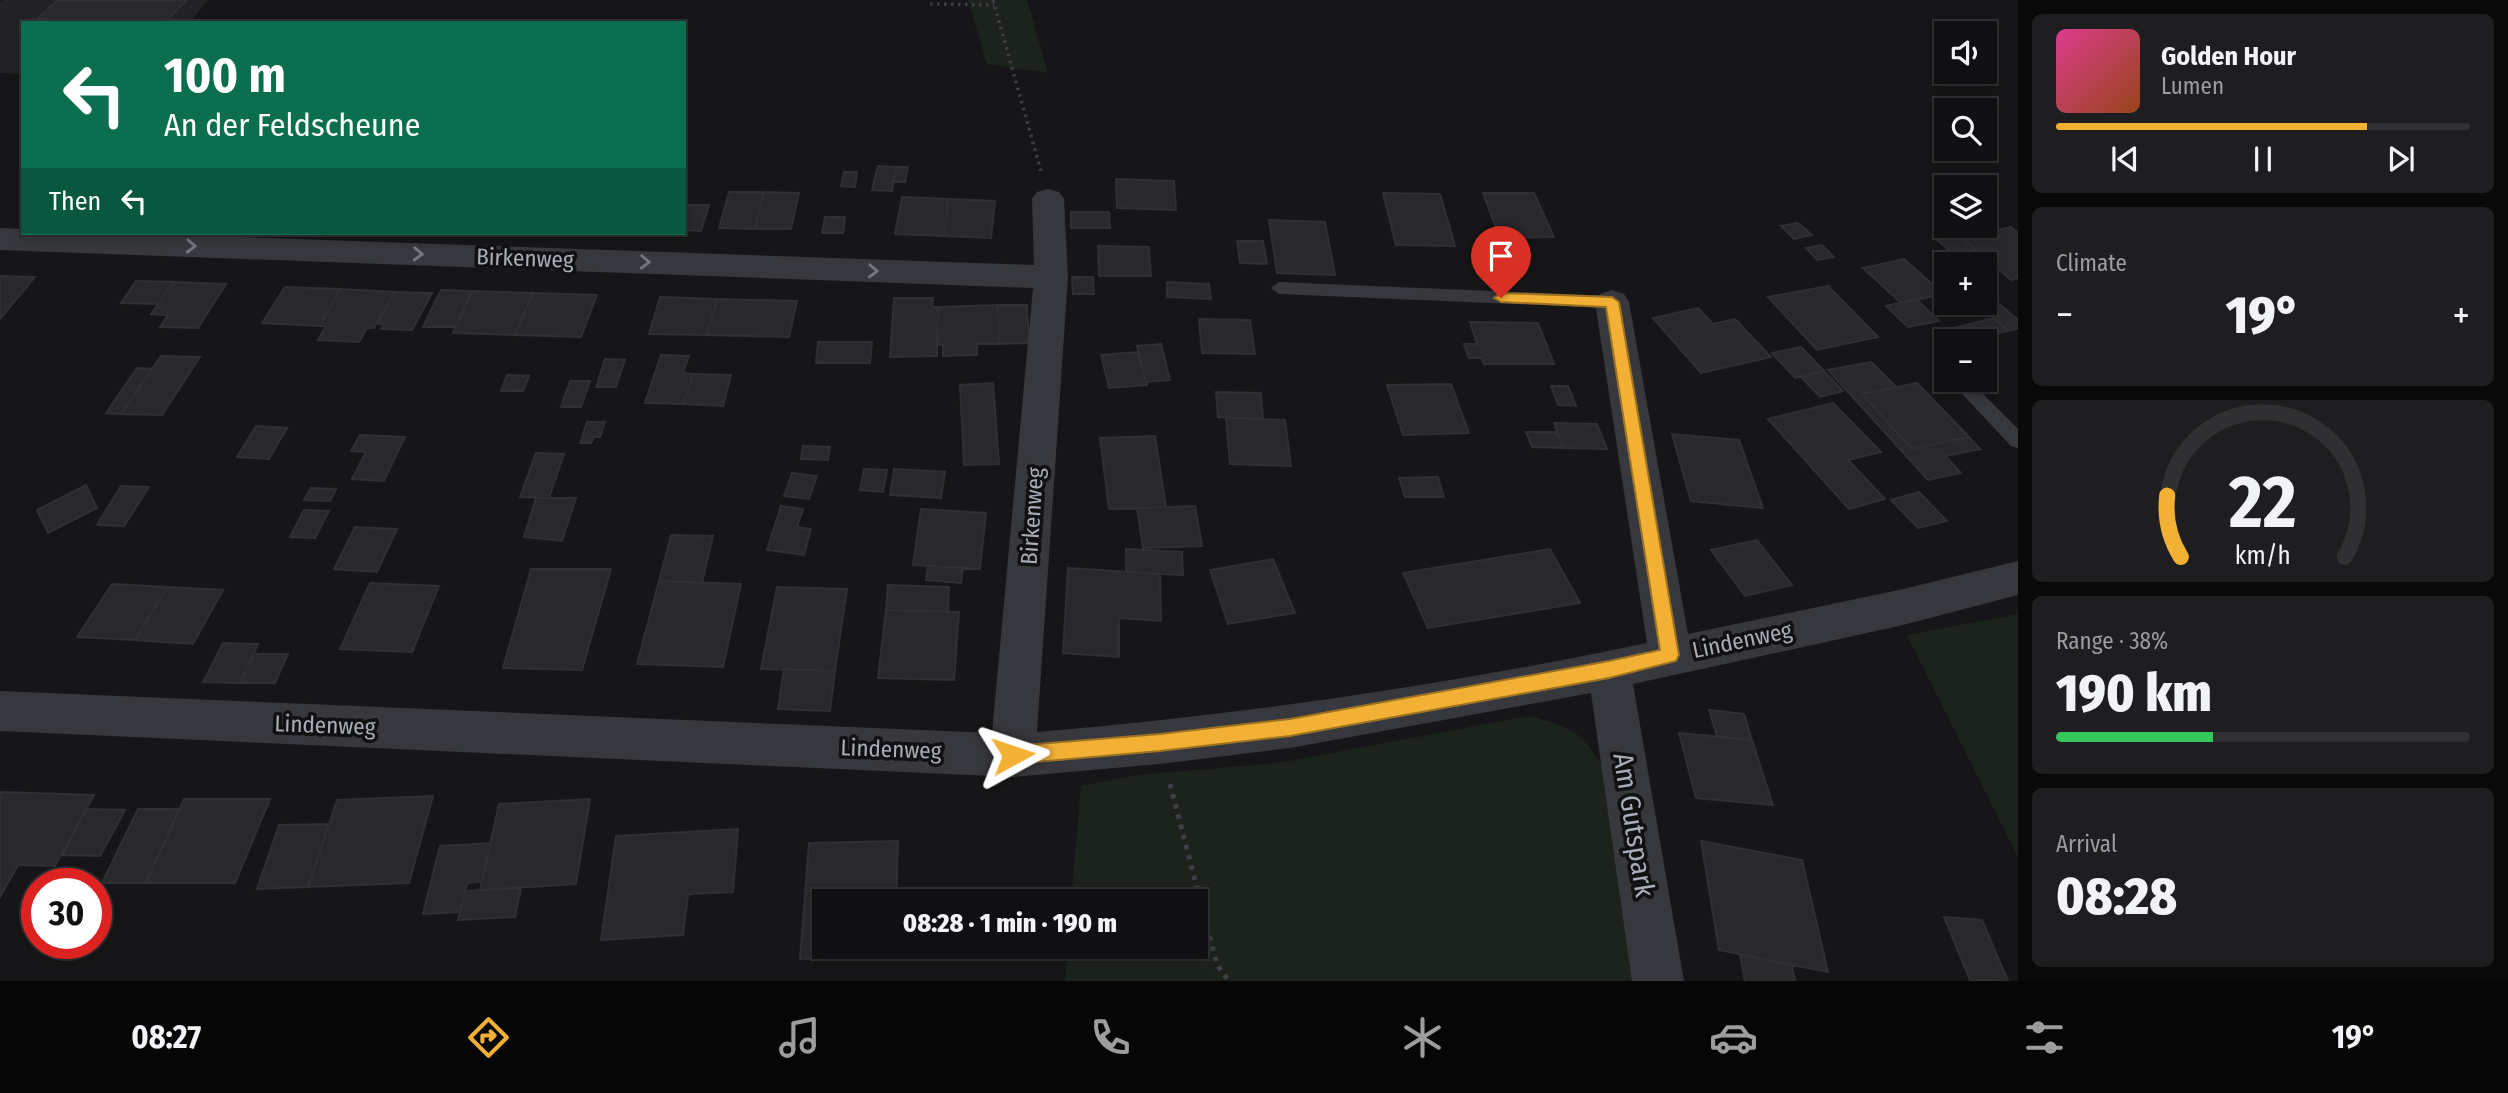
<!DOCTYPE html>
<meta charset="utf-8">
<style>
body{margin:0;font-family:"Fira Sans Condensed",sans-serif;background:#1e1e20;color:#f1f3f6;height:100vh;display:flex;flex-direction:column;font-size:26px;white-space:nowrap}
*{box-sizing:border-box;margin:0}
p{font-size:23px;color:#9c9d9f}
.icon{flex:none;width:38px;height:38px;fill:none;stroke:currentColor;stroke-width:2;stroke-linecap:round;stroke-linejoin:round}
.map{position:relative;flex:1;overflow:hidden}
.side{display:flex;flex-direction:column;gap:14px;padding:14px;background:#09090a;width:490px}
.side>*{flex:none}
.banner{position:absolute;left:21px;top:21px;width:665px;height:214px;border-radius:0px;box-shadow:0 4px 10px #0003,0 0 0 2px #303032;background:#0b6e4f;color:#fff;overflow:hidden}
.controls{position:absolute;left:1934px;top:21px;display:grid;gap:14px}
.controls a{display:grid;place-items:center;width:63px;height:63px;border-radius:0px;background:#101012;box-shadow:0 4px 10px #0003,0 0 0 2px #303032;font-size:35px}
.speed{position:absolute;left:21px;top:868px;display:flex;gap:14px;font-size:35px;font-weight:700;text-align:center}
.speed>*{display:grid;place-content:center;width:91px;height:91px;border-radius:50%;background:#101012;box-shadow:0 4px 10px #0003,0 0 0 2px #303032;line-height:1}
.speed .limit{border:10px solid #d22;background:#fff;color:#111}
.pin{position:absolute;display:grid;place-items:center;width:60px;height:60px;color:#fff;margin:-72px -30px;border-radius:50% 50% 50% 0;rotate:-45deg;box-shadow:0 0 7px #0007}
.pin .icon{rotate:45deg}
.me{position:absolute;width:77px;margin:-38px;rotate:85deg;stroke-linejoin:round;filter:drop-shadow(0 0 5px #0008)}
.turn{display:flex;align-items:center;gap:24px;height:147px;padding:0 28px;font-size:32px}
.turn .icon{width:91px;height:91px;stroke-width:2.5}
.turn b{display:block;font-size:49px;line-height:60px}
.then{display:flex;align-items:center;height:66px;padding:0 28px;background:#0003;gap:14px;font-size:26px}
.big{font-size:52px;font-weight:800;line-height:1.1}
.side .card{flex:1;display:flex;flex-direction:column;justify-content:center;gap:10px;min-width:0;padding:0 24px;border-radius:10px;background:#1e1e20}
.side .dial{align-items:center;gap:0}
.dial svg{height:182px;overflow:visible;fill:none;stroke:#303032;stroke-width:7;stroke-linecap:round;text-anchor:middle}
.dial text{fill:#f1f3f6;stroke:none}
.song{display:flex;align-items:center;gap:21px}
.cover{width:84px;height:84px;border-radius:10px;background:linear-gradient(135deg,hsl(330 70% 55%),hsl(20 70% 35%))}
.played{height:7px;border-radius:4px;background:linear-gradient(90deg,#f2b134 75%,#303032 75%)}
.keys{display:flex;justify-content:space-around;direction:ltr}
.heat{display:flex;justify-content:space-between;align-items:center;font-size:38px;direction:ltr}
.charge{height:10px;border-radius:5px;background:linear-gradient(90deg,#34c759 38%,#303032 0)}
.trip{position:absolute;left:812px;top:889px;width:396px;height:70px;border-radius:0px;background:#101012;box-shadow:0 4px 10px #0003,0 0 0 2px #303032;font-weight:800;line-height:70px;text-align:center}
.tabs{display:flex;height:112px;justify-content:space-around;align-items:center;background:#060607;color:#9c9d9f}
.tabs .icon{width:49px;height:49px}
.tabs .current{color:#f2b134}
.tabs b{font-size:32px;color:#f1f3f6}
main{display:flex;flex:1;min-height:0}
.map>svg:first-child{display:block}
</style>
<main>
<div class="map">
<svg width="2018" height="981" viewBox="0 0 2018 981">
<rect width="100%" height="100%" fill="#161618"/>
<path fill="#222225" d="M3,0H208L189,23H23V74L0,73V2Z"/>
<path fill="#1c231d" d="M968,0H1027L1048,73L987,64Z
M2018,614V857L1907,635Z
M1529,716C1570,726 1581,731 1603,767L1636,981H1065L1067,947H1195V901H1071L1081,786L1137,775L1278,763Z"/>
<path fill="#29292c" stroke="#303034" stroke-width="2" d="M58,0H187L164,23H96L37,19Z
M878,166L896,167L892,191L872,190Z
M896,167H908L905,182H893Z
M844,172H857L855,187L841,186Z
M1116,179L1174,181L1176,210L1117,208Z
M729,192H764L755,229L719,228Z
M764,192L799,193L791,229H755Z
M1383,193L1440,194L1455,246L1396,245Z
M1483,193H1534L1554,237L1500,238Z
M902,197L948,199L944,236L895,234Z
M948,199L995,201L991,238L944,236Z
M684,205H709L701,231L684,230Z
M1071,212H1109L1110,228H1071Z
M825,217H845L843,233H822Z
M1269,220L1325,222L1335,275L1277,273Z
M1798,223L1812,235L1794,239L1781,226Z
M2011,227L2018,233V278L2011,280L1961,237Z
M1956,233L1961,237L1993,265L1984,267V264H1965L1934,237Z
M1237,241H1263L1267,264L1240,263Z
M1822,245L1834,257L1817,260L1806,248Z
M1098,246L1149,247L1151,276H1099Z
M1904,259L1943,294L1901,303L1863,268Z
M0,276L35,277L0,319Z
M1072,277H1093L1094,294H1073Z
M136,281L174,282L158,304L121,303Z
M174,282L226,284L198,328L160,327L168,315L151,314Z
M1167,282L1209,284L1211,299L1167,297Z
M1828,286L1878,337L1817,350L1768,297Z
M285,287L340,289L319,326L262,323Z
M340,289L395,292L374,328H367L359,342L318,340L326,326H319Z
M441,290L472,291L456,327H423Z
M472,291L533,293L515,335L453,333Z
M395,292L432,293L412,330L381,329L384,324H377Z
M533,293L597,295L581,337L515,335Z
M660,297L717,299L707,335L649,334Z
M894,298H933L932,307H938L937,356L890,357Z
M717,299L797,301L789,337L707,335Z
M1916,299L1939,321L1908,327L1886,306Z
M1998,303L2018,320V328L2008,331L1981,307Z
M998,305L999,344H977V355L943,356V345H937L938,307Z
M998,305H1027L1029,343L999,344Z
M1698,308L1713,324L1735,319L1771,357L1701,373L1653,318Z
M1994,318L2008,331L1971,339L1958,327Z
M1199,319L1250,320L1255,354L1202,353Z
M1470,322L1538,323L1554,364H1484L1482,358H1469L1464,344H1477Z
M818,342H872L870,363H816Z
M1161,344L1170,380L1146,382L1137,346Z
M1801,347L1824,371L1795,378L1772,353Z
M1138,352L1147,385L1109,388L1101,355Z
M661,355L689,356L683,373L693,374L684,404L645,403Z
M161,356L200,357L162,415L121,414Z
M605,359L625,360L616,387H596Z
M1871,362L1896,387L1862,394L1912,449L1969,437L1980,449L1945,456L1961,473L1928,480L1828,370Z
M137,368L152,369L121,414L106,413Z
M1824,371L1843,391L1820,397L1801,377Z
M693,374L731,375L723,406L684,404Z
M507,375L529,376L523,391H501Z
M570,381H590L581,407H561Z
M993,383L999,464L964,465L960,385Z
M1917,383L1969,437L1912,449L1862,394Z
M1451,384L1469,433L1403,435L1387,385Z
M1551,386H1568L1576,406L1558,405Z
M1216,392L1261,393L1263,419L1218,417Z
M1833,403L1881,452L1848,460L1885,499L1849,509L1768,419Z
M1226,418L1285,420L1291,466L1230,464Z
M587,422H605L600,437H594L591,443H580Z
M1554,423L1597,424L1607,449L1563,448Z
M256,426L287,428L269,459L237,457Z
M1526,432H1557L1563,448L1532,447Z
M1672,434L1739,440L1763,508L1691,501Z
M360,435L405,437L384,481L352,479L366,452L351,451Z
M1155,436L1166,507L1109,509L1100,438Z
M803,446L830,447L828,460L801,459Z
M536,453L564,454L549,498L520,497Z
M864,469L887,470L883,492L860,490Z
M894,469L945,472L941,498L890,495Z
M792,473L817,476L809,499L784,496Z
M1438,477L1444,497H1405L1399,478Z
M86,485L97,508L48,533L37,510Z
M121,486L149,487L124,526L97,525Z
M311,488L336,489L330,501L304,500Z
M1919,492L1947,521L1918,528L1891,500Z
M536,498H576L562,541L524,537Z
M781,506L803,509L797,527L811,529L804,555L767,550Z
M1195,506L1202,546L1143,548L1137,508Z
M921,509L986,513L980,569L913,565Z
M304,510L329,511L315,538L290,537Z
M355,527L397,529L377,572L334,569Z
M671,535L713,536L702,583L659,581Z
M1757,540L1792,585L1745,596L1711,550Z
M1126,549L1182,552L1183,575L1126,572Z
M1550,549L1580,603L1428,628L1403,573Z
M1273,559L1295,613L1228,624L1210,570Z
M928,566L963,568L961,583L926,580Z
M1068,568L1160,574L1161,621L1119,618V657L1063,653Z
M531,569H611L582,670L503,668Z
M659,581L741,584L723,667L637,664Z
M370,583L439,586L412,652L340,649Z
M112,584L167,587L135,640L77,637Z
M888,585L949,587L948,612L886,610Z
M167,587L223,590L193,644L135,640Z
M777,587L847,589L835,671L761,669Z
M886,610L959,612L954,680L878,678Z
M223,643L258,644L240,683L203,682Z
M253,654H288L275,683H240Z
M784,669L835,671L830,711L778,709Z
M1709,710L1744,714L1752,740L1717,736Z
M1679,733L1752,740L1773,805L1696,798Z
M0,792L94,795L55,866L18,865L0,897Z
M433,796L409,883L308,887L337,800Z
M184,799H270L235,883H146Z
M590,799L576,884L480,890L499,804Z
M87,809L125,810L100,856L62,855Z
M138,809H180L146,883H102Z
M329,824L308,887L257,889L279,825Z
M738,829L733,892L688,894L683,935L601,940L616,836Z
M898,841L896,901H824V947H894V956L800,959L809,843Z
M1701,841L1802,860L1828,972L1719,950Z
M491,843L482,881L467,883L460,912L423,914L440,846Z
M521,888L515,917L458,920L465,891Z
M1944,917L1982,920L2008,981L1970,980Z
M1740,955L1792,965L1795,981H1745Z"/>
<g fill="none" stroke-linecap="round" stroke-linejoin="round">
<path stroke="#3d3f44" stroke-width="3.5" stroke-dasharray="2.5 4.5" stroke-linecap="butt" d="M993,0L1041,171
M930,4L994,5"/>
<path stroke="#3d3f44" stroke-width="5" stroke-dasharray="4.5 6" stroke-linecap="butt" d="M1170,784L1217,965L1229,981"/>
<path fill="#37383d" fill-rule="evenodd" d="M1279,282L1612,296L1620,302L1612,308L1279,294L1271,288Z
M1942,357L1946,359V375L1940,373L1933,364L1936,359Z
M1949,380H1969L2018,429V448L2011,446Z"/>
<path fill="#37383d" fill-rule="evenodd" d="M1048,189L1059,192L1064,199L1068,277L1037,732C1242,715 1446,685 1647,643L1595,302L1600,294L1612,290L1624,294L1629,302L1688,634L1899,590L2018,561V595L1899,626L1633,684L1684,981H1632L1591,693L1290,748L1160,764L1013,777L0,731V691L992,733L1033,288L0,250V228L23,229V233H128L1034,265L1032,199L1037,192Z"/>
</g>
<defs><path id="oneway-chevron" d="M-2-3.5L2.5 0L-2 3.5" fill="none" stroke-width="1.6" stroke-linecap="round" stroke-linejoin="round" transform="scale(1.75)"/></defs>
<g stroke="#757881">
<use href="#oneway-chevron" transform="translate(191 246) rotate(2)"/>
<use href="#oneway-chevron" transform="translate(418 254) rotate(2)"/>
<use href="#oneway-chevron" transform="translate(645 262) rotate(2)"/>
<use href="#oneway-chevron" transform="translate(873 271) rotate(2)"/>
</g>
<path fill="#f2b134" stroke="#9d7322" stroke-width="2" d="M1501,293L1612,297L1619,302L1679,655L1676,661L1609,678L1290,736L1160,751L1013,764L1006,761L1004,755L1006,748L1013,746L1160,734L1290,719L1609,661L1660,650L1606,307L1501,302L1494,298Z"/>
<g text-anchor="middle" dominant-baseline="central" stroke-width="7" stroke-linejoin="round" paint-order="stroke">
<g font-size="23" fill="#a8adb8" stroke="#111113">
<text transform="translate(525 258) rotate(2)">Birkenweg</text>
<text transform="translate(1032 516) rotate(-86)">Birkenweg</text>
<text transform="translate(1742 640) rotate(-12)">Lindenweg</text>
<text transform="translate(325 725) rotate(2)">Lindenweg</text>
<text transform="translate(891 749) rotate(2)">Lindenweg</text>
</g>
<g font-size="28" fill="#a8adb8" stroke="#111113">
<text transform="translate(1634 825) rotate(81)">Am Gutspark</text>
</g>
</g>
</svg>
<div class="controls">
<a><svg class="icon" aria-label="sound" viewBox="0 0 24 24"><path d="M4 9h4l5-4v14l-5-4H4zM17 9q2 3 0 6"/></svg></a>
<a><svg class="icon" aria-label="search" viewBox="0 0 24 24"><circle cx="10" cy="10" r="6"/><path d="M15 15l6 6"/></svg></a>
<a><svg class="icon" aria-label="layers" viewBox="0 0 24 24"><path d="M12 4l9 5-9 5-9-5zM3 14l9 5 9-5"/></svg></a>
<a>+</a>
<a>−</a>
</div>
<div class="speed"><div class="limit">30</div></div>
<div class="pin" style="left:1501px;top:298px;background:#d93025"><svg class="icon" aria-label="arrive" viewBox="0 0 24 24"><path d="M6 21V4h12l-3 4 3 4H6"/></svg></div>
<svg class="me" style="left:1013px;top:755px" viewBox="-20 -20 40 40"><path d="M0-17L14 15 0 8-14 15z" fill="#f2b134" stroke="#fff" stroke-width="4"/></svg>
<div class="trip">08:28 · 1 min · 190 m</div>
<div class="banner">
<div class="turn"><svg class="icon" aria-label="left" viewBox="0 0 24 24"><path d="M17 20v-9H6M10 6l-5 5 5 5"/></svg><div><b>100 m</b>An der Feldscheune</div></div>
<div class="then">Then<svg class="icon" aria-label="left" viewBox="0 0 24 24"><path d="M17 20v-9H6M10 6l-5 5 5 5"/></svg></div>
</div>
</div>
<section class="side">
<div class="card">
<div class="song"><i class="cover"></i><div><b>Golden Hour</b><p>Lumen</p></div></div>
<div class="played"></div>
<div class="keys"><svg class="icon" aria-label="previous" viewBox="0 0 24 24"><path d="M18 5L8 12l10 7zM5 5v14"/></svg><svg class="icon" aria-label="pause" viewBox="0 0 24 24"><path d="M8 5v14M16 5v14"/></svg><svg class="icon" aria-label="next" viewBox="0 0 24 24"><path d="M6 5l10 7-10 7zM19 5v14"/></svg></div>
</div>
<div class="card"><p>Climate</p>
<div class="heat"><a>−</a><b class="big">19°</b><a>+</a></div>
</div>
<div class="card dial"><svg viewBox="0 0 100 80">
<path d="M14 69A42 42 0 1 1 86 69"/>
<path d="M14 69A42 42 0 0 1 8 42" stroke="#f2b134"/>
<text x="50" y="56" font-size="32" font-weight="700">22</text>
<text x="50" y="72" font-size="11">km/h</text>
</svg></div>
<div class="card"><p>Range · 38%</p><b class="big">190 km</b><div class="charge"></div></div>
<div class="card"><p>Arrival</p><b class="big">08:28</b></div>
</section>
</main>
<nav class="tabs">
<b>08:27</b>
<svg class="icon current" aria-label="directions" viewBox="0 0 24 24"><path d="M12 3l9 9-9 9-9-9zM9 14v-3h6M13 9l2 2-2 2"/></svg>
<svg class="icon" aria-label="music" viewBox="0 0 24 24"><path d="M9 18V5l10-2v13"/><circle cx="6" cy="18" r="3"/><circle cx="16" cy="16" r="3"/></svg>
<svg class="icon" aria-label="phone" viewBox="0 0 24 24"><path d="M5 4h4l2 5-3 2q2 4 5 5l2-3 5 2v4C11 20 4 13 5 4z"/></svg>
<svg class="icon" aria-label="climate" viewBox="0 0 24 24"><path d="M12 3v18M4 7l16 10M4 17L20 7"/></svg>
<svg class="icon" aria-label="car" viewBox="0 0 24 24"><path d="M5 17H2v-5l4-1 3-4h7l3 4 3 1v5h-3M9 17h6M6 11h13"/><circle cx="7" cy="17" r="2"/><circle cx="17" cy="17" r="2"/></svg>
<svg class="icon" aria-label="filters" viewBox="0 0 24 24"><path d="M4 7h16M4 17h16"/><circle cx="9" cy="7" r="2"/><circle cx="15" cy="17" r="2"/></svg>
<b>19°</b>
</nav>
